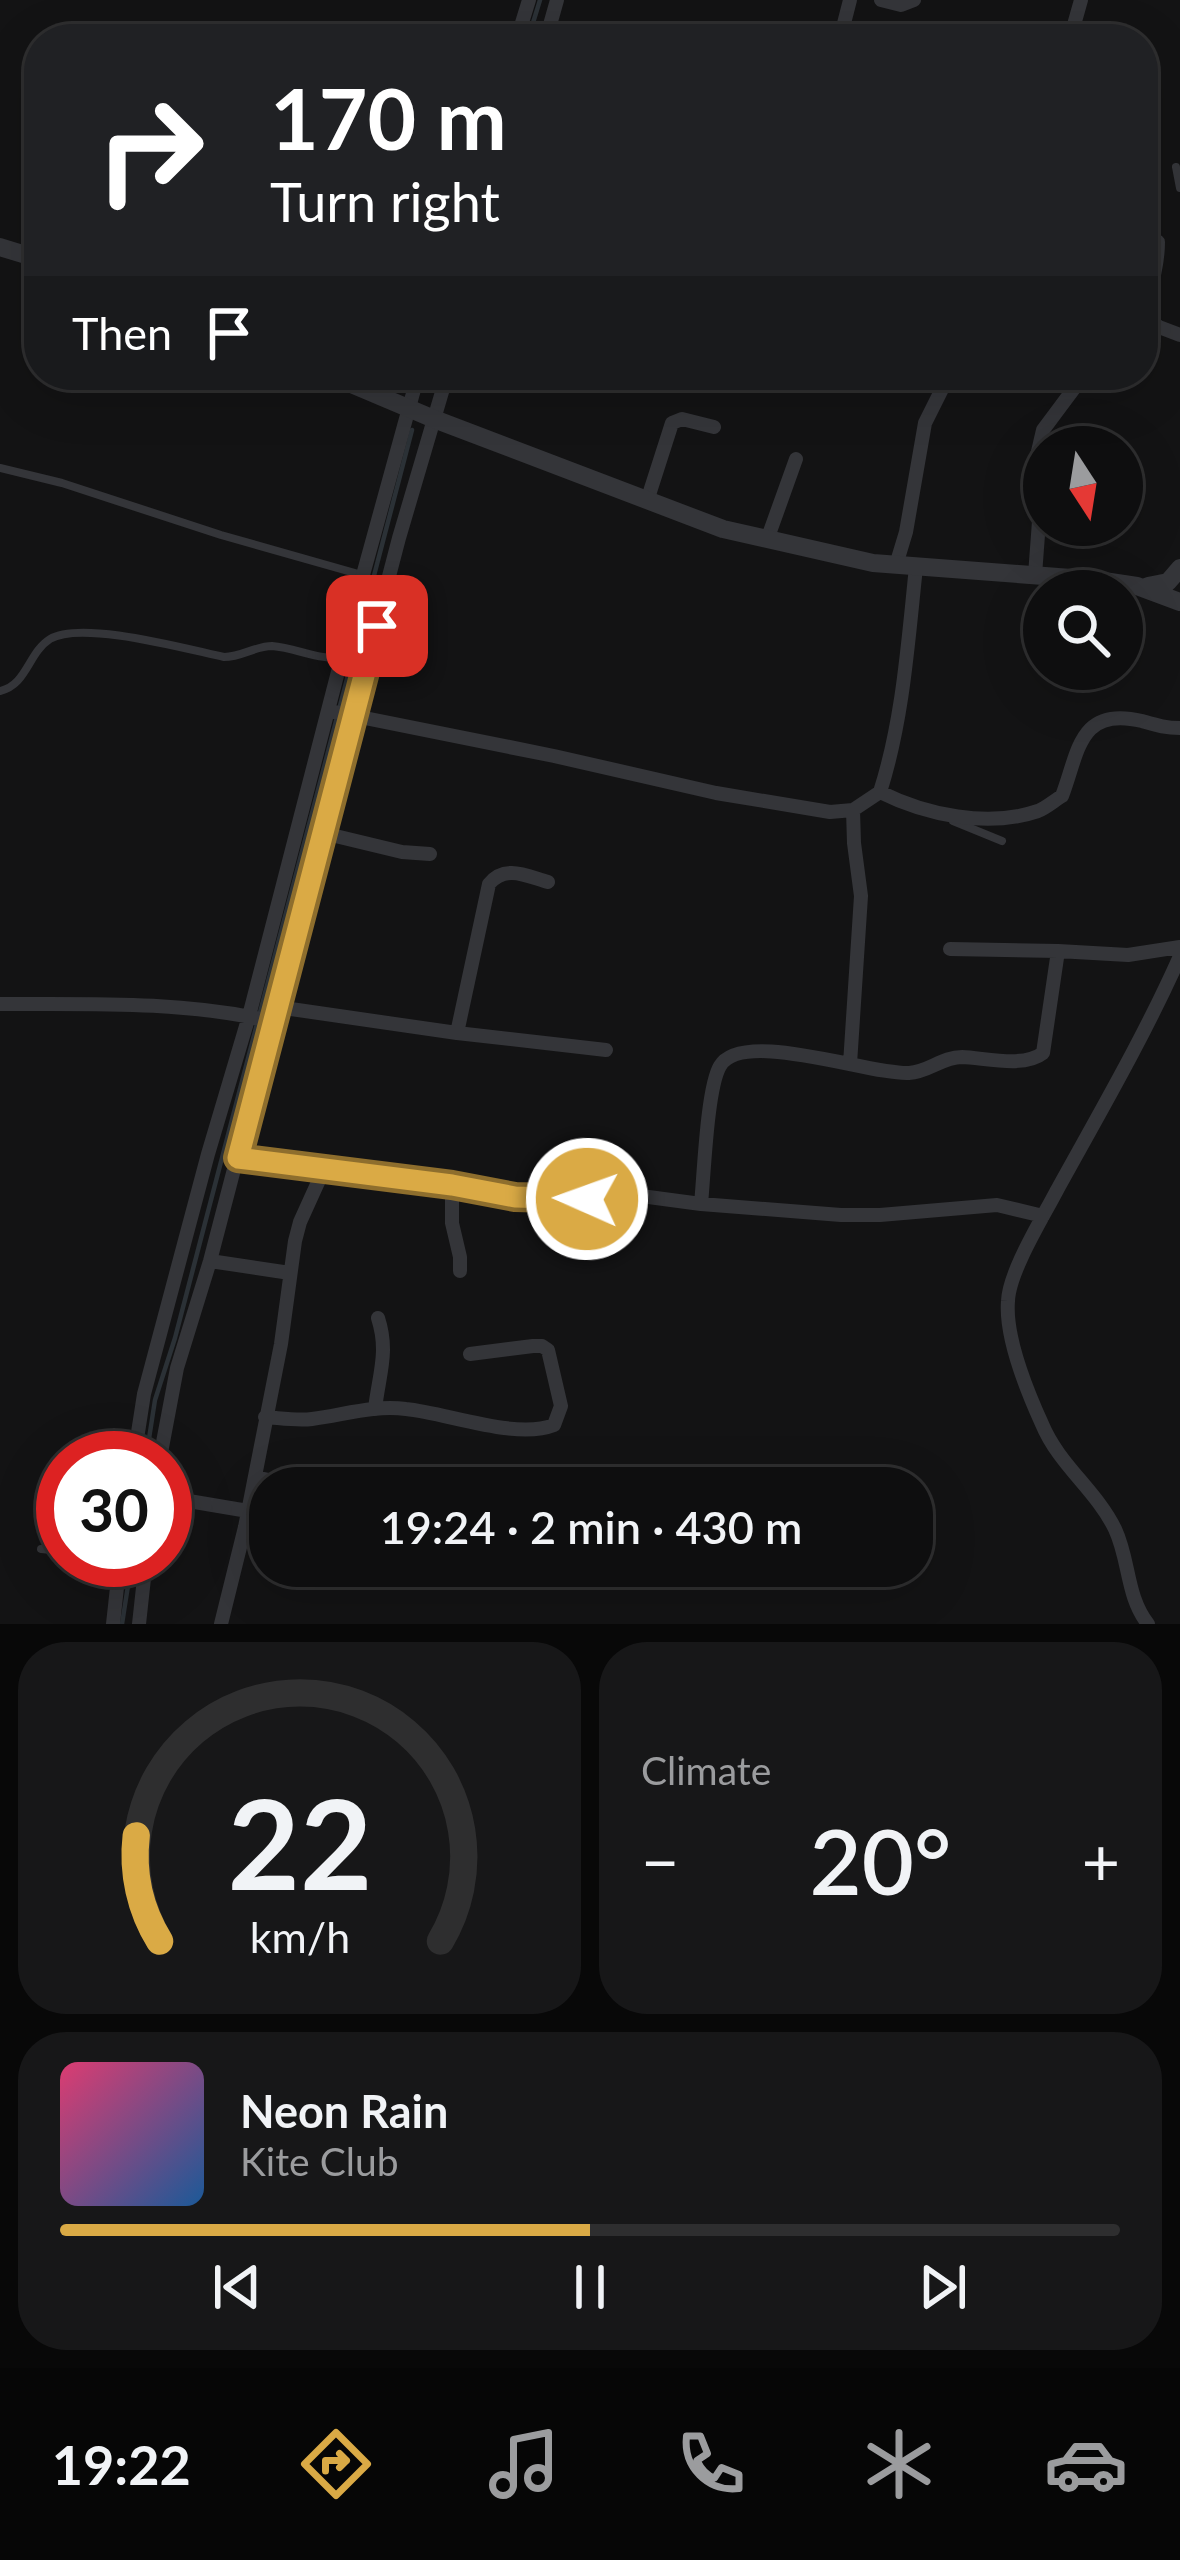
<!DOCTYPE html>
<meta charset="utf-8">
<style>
body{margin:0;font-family:Lato,sans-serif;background:#171718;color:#f1f3f6;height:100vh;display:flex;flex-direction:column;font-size:45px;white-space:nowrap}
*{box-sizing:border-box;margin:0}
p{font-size:39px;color:#9b9c9e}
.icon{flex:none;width:66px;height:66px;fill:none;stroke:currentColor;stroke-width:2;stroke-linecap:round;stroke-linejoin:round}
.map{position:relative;height:1624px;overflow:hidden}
.details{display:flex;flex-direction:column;gap:18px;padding:18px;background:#080808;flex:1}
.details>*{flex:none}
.hud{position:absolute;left:24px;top:24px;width:1134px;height:366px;border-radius:48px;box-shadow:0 12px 48px #0002,0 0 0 3px #2e2e2f;background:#202124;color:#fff;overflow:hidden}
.needle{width:78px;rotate:168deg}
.controls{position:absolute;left:1023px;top:426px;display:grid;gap:24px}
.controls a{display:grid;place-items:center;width:120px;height:120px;border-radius:50%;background:#0e0e0f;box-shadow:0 12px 48px #0002,0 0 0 3px #2e2e2f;font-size:60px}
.speed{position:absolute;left:36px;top:1431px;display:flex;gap:24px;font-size:60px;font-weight:700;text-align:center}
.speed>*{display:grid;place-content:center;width:156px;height:156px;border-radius:50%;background:#0e0e0f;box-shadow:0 12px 48px #0002,0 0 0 3px #2e2e2f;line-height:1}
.speed .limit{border:18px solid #d22;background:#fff;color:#111}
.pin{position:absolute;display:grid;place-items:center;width:102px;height:102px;color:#fff;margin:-51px;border-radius:24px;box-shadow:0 6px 18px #0006}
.me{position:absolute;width:132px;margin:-66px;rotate:272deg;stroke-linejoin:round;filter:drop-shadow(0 0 9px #0008)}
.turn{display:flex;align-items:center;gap:42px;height:252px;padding:0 48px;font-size:54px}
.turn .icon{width:156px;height:156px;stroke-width:2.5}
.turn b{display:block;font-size:84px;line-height:102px}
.then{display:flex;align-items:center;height:114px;padding:0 48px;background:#0003;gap:24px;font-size:45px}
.big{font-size:90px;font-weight:600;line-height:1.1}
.details .tile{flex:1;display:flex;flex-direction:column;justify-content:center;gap:18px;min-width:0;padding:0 42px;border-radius:48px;background:#171718}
.details .dial{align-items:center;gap:0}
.dial svg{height:312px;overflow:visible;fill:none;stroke:#2e2e2f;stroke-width:7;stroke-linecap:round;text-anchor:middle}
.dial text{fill:#f1f3f6;stroke:none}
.song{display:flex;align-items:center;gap:36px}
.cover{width:144px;height:144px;border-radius:18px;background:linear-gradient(135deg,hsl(340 70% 55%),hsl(210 70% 35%))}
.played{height:12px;border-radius:6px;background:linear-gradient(90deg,#daaa45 50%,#2e2e2f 50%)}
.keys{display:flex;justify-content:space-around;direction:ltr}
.heat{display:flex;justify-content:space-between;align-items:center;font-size:66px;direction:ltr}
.details .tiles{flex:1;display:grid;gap:18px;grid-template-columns:1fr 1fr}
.tile:last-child{grid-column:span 2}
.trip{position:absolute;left:249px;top:1467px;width:684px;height:120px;border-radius:48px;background:#0e0e0f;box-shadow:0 12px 48px #0002,0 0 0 3px #2e2e2f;font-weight:600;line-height:120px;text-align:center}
.dock{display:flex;height:192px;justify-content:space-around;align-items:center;background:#060606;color:#9b9c9e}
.dock .icon{width:84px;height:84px}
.dock .selected{color:#daaa45}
.dock b{font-size:54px;color:#f1f3f6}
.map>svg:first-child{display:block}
</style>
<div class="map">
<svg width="1180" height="1624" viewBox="0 0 1180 1624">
<rect width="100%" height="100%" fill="#131314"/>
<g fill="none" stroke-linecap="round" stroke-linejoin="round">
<path stroke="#2b3136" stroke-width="4.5" d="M528,39L540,0
M423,390L428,375
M146,1458L155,1400L175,1338L412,430
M122,1624L132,1560"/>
<path stroke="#343539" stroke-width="8" d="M1176,167L1180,188
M0,468L62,483L221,535L362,575
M0,691C27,685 28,653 50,639C81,620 186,649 224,657C242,657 255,646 272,646C297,648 313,659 341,658
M953,821L1002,841
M41,1549L63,1551"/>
<path stroke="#343539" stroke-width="14" d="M881,0L901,5L914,0
M344,33L377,39
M517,39L529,0
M546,39L557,0
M840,39L850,0
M1070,39L1081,0
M1143,231L1158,242C1158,267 1150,290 1143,314
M1143,315L1159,327L1180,335
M647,501L672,423L682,419L714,427
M767,540L796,459
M896,565L906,532L925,423L949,375
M1035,575L1040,508L1036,460L1043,430L1084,375
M330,711L554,756L716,793L830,812L853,810L880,792C926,815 988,828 1038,811C1046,808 1055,800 1062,796C1079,751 1079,706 1142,721C1156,725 1165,728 1180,728
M880,792C903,720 908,642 916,567
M323,833L402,852L430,854
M950,949L1058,951
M0,1004C89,1004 187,1001 274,1022
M277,1007L457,1033L606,1050
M457,1033L489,884C505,864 527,876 548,882
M850,1064L861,896L854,843L853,810
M238,1158L452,1185L515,1197L587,1199L641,1196L701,1204C704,1175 707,1088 720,1066C742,1028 871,1075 909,1073C929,1072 942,1057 962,1057C986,1058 1024,1068 1043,1053L1058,951L1128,955L1180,947
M452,1185V1223L460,1257V1271
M701,1204L841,1215H880L997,1205L1043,1216
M210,1261L290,1273
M375,1409C379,1374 389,1352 378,1318
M265,1417C280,1418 297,1421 312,1419C344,1415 373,1405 406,1409C447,1413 516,1440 554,1425L561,1406L548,1350L542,1346H533L470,1354
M134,1458L144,1394L208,1154L249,1016L363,575L418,375
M160,1458L177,1368L210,1261L399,538L447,375
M255,1477L305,1488
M165,1497L248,1511
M113,1624L120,1560
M139,1624L146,1560
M221,1624L245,1527L281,1344L295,1241L300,1222L324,1169
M1148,1624C1126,1596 1130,1561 1115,1529C1096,1490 1059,1465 1042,1424C1027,1391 1005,1337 1008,1301C1009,1272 1042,1219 1056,1192C1099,1114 1144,1037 1180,956"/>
<path stroke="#343539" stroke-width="18" d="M0,247L39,259
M330,375L434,419L723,529L873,563L1097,580L1137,586L1180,602
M1148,586L1168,582L1180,568"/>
</g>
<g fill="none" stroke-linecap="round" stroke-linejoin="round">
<g stroke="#8e6e2d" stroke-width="30">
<path id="route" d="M377,626L238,1158L452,1185L515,1197L587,1199"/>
</g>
<use href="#route" stroke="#daaa45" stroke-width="21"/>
</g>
</svg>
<div class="controls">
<a><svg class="needle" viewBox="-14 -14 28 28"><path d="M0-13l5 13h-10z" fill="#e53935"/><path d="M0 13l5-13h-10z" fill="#9b9c9e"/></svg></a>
<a><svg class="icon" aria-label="search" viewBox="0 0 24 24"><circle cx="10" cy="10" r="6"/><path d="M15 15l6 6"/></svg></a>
</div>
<div class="speed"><div class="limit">30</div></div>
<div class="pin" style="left:377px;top:626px;background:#d93025"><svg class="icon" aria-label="arrive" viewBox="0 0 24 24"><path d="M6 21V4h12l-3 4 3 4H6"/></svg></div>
<svg class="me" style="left:587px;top:1199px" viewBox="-20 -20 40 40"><circle r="17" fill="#daaa45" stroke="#fff" stroke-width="3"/><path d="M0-11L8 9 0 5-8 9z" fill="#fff"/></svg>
<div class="trip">19:24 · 2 min · 430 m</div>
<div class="hud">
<div class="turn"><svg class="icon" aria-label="right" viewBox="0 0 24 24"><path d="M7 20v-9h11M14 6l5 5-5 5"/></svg><div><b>170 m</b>Turn right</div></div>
<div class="then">Then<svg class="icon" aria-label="arrive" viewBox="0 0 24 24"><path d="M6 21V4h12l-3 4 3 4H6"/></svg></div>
</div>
</div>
<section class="details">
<div class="tiles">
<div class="tile dial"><svg viewBox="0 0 100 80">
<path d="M14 69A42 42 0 1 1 86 69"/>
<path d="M14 69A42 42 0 0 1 8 42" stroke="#daaa45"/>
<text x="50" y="56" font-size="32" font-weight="700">22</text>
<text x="50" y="72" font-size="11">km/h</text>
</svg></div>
<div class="tile"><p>Climate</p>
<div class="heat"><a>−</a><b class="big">20°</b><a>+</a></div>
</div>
<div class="tile">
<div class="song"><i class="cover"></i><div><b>Neon Rain</b><p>Kite Club</p></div></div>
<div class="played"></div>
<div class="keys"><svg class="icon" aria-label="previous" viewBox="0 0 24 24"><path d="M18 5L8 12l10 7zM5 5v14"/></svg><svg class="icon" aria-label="pause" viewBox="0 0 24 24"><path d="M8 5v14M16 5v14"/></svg><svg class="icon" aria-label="next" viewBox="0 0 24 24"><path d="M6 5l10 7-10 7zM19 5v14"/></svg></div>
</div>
</div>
</section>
<nav class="dock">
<b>19:22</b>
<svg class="icon selected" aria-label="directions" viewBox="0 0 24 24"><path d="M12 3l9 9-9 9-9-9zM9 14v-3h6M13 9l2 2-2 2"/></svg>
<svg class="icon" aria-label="music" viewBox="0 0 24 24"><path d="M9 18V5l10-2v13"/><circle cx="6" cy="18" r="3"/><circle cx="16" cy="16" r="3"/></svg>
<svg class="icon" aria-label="phone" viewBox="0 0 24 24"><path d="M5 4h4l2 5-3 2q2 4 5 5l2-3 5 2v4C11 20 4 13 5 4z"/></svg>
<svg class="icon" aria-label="climate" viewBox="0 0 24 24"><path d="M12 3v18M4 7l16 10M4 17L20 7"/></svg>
<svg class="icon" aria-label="car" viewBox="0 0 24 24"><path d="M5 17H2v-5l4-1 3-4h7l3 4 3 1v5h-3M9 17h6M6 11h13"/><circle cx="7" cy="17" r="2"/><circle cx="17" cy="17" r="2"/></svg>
</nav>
